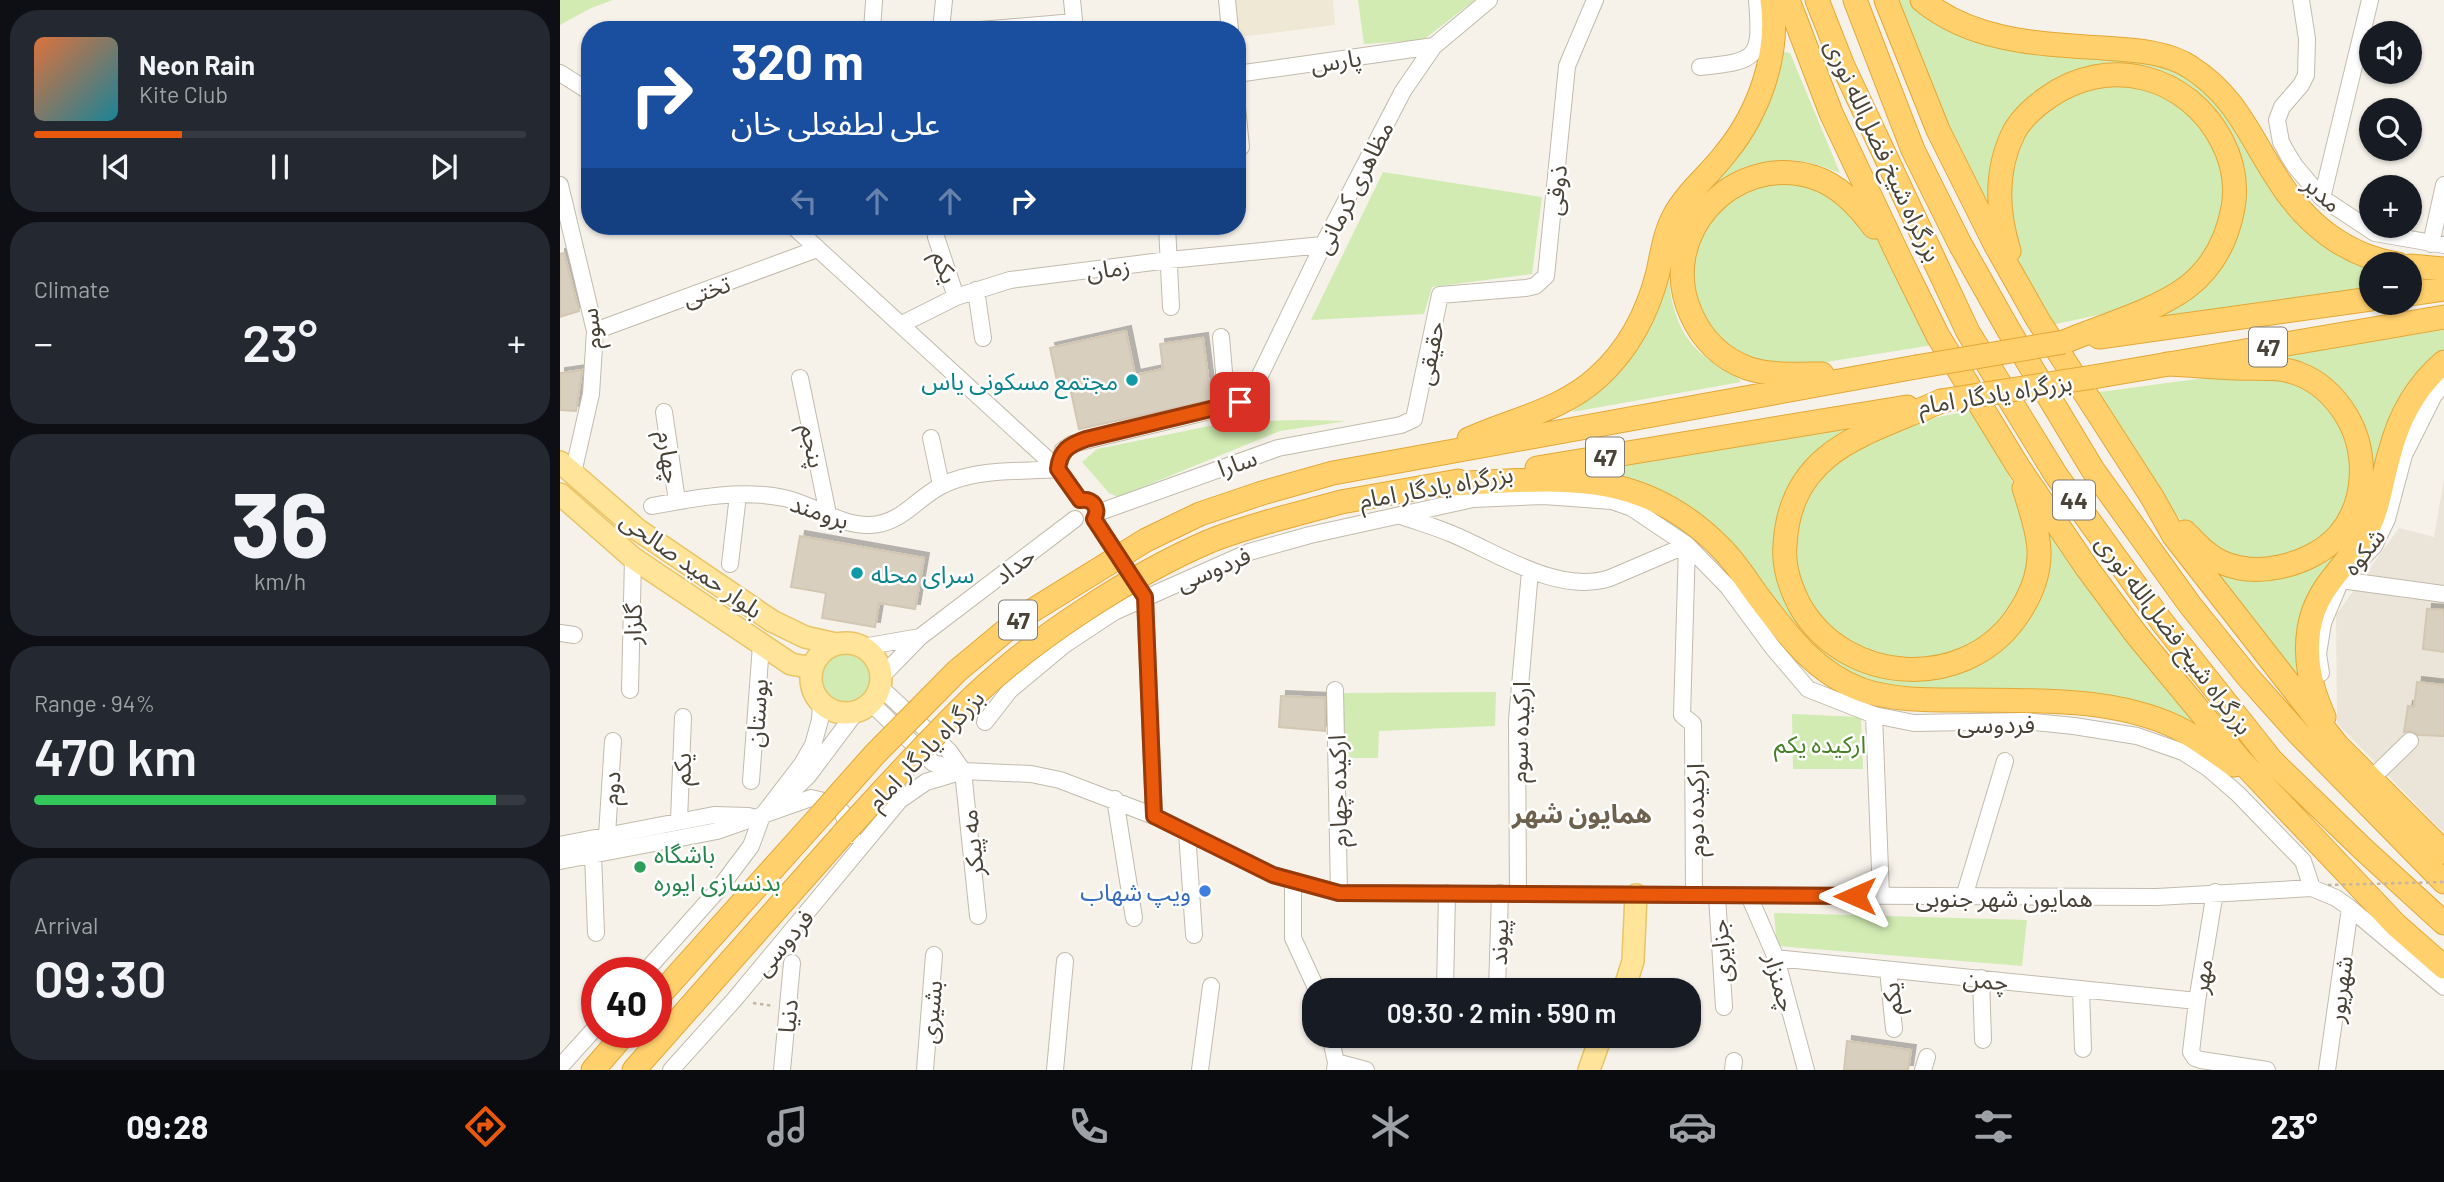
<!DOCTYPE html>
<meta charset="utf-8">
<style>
body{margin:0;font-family:Barlow,"Noto Sans Arabic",sans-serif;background:#242831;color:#f1f3f6;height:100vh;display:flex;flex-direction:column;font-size:26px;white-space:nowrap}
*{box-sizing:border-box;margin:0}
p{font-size:23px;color:#9ea1a6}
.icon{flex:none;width:38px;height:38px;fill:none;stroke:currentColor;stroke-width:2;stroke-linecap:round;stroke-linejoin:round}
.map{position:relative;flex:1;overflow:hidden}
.side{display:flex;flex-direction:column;gap:10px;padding:10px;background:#0d0f14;width:560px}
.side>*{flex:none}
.guide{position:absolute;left:21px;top:21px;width:665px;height:214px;border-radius:28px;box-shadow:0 2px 5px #0004;background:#1a4fa0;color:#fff;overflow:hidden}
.buttons{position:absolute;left:1799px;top:21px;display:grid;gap:14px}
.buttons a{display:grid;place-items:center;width:63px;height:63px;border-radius:50%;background:#171b24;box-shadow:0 2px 5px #0004;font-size:35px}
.speed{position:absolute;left:21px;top:957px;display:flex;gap:14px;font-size:35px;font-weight:700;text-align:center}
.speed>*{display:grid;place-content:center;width:91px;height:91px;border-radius:50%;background:#171b24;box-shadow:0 2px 5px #0004;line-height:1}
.speed .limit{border:10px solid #d22;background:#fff;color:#111}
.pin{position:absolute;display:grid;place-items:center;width:60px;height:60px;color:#fff;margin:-30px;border-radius:14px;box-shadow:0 4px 10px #0006}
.me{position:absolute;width:77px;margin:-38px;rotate:270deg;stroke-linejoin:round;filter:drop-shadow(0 0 5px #0008)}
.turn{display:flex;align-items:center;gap:24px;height:147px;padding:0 35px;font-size:32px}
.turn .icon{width:91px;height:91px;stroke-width:2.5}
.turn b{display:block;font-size:49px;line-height:60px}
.lanes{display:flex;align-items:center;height:66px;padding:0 35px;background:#0003;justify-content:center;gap:35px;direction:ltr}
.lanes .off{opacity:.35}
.big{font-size:52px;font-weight:600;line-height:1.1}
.side .tile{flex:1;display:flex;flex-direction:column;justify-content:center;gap:10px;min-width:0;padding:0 24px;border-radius:28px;background:#242831}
.side .dial{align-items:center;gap:0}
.dial b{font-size:91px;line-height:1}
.song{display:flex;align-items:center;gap:21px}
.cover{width:84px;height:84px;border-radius:10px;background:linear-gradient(135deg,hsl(20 70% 55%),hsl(190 70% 35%))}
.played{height:7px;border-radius:4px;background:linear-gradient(90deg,#ea580c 30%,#363941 30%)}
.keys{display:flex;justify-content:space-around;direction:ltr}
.heat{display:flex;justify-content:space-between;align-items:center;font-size:38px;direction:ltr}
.charge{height:10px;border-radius:5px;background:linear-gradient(90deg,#34c759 94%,#363941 0)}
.trip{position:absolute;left:742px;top:978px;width:399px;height:70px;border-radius:28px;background:#171b24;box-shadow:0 2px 5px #0004;font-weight:600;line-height:70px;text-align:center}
.tabs{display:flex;height:112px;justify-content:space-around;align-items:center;background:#090b0e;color:#9ea1a6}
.tabs .icon{width:49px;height:49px}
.tabs .on{color:#ea580c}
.tabs b{font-size:32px;color:#f1f3f6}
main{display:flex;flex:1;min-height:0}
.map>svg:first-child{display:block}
</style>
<main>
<section class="side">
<div class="tile">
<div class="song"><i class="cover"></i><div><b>Neon Rain</b><p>Kite Club</p></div></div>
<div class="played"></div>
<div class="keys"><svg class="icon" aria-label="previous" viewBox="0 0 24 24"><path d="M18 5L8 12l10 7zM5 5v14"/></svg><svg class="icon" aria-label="pause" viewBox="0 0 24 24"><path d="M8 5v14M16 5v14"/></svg><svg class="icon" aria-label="next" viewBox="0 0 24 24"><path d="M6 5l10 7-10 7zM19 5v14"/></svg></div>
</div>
<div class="tile"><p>Climate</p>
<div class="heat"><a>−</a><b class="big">23°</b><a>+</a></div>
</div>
<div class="tile dial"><b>36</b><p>km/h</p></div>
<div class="tile"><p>Range · 94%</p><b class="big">470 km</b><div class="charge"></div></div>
<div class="tile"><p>Arrival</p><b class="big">09:30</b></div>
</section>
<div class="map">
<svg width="1884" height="1070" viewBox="0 0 1884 1070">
<defs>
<filter id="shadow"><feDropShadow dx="5" dy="-5" stdDeviation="0" flood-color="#0004"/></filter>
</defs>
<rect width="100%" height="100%" fill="#f6f2ea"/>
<path fill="#eae5d8" d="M1884,479V833L1777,723L1776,615L1839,528L1874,537Z"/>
<path fill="#efe8d4" d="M676,0H773L775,25L679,37Z"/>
<path fill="#d1ebb2" d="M0,0H53L31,8L0,25Z
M798,0H915L863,40L804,44Z
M1330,0H1351L1358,7L1603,64L1643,87L1679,132L1811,268V289L1560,326L1661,261L1674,149L1574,69L1455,118L1439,242Z
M1224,52L1230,53L1280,173C1262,166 1243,159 1223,160C1205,161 1182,165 1167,176C1123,207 1097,262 1116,315C1122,335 1137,353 1155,364C1164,370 1175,372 1181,382L1012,412L1037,392L1115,229L1213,78Z
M1575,84L1621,102L1655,143L1668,186L1651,250L1612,288L1558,311L1486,326L1460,270L1447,221L1456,142L1479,112L1525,86Z
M823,172L982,197L972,274L872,287L864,314L751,320Z
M1211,181L1255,185L1306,224L1320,243L1373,345L1235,367H1210L1165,347L1151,334L1129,285L1140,228L1172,195Z
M1884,330V351C1856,378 1834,406 1824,444C1817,468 1816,493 1805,516C1788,552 1754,576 1744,615C1736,647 1743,674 1752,704L1616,532C1632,547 1649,567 1671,574C1687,578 1708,577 1724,573C1798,556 1832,474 1792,409C1782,395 1769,381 1753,373C1729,362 1705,363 1680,362Z
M1706,374L1755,390L1789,433L1794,485L1773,528L1753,546L1727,557L1680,561L1641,540L1612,511L1532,393L1652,377Z
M1413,410L1456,489L1471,552L1461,592L1437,627L1407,649L1375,658L1342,659L1310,653L1272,631L1243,591L1235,562L1239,513L1259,472L1335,426Z
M1336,415L1278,440L1216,540L1276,658L1297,670L1329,678H1372L1394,674L1417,664L1443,647L1464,626L1477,603L1470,495L1680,765L1623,724L1318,687L1258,658L1158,535L995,473Z
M741,420L787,421L720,431L558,497L549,493L522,462L537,449L669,422Z
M259 677a26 26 0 1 1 52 0a26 26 0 1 1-52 0Z
M936,692L935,726L819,731L818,758H783L784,693Z
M1232,714L1301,717L1303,769H1233Z
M1214,913L1467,920L1462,966L1217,946Z"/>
<path fill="#d8cfbf" stroke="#d3c7b2" stroke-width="2" filter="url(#shadow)" d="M4,253L19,311L0,317V254Z
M566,331L575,375L603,369L600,344L643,338L651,400L519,429L508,378L497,381L490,348Z
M22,370L16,411L0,410V373Z
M240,536L364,558L355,609L319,603L315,627L262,618L266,593L231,587Z
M1867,609L1884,610V652L1863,649Z
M1857,682L1884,685V736L1858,735L1852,731L1844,732L1848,706L1854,707Z
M721,696L765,698V731L719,727Z
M1287,1041L1351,1050L1348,1070H1284Z"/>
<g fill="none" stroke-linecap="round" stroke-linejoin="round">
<g stroke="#c2bbac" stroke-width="18">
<path id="minor" d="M512,0L515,30
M667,0L670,30
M1741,0L1747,39L1746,75L1741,85L1722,107L1717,120L1721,142L1727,153L1735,166L1762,198L1815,233L1884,245
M312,30L314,1
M381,30L384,0
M420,30L514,22
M1140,67C1197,61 1202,60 1197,0
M0,73L30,92
M677,74L874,46
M677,107L681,147
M0,185L35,331L31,394L13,473
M1762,198L1810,0
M233,226L498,469L520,500
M607,226L611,307
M376,237L396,297
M1871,244L1884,185
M416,290L423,338
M342,324L396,297L450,280L609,260L763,245
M35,331L257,249
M661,337L667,407
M240,378L268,514
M104,412L117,501
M371,438L381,485
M498,469L503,450L512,444L667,407L689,398L763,245L843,91L874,46L929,0
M92,506C134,498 182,489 224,498C253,504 280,526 310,525C342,524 357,497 383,485C417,468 462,472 498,469
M537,513L718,448L841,425L854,419L880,295L966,288L975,286L986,276L1007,66L1035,0
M841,516C858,522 876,527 892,534C938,553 998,595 1050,578L1127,545L1122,715L1133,724L1134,895
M534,519L585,597L594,816
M170,564L178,495
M1781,580L1884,594
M0,633L14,635
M303,647L360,637
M1761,673L1758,654L1763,623L1781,580L1814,546L1827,519L1844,455L1874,395L1884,384
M321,677L360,637L515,519
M70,690L73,558
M775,690L779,893
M311,703L373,763L403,771L389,751L320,687
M1314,715L1321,896
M425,722L450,690L504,645L554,612L689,552L750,535L913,499L984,496L1052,501L1072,508L1127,545L1168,587L1213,648L1248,689L1314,715L1354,723L1465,721L1514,726L1577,736L1623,752L1648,768L1678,794L1743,861L1752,888
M403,771L418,916
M1811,779L1850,741
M191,781L201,645
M228,795L248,776L296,712
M555,799L574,918
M119,821L123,717
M627,832L634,935
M47,835L53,741
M0,845L154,815L189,816
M33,854L36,933
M0,861L157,831L251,798L272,803L282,812L292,835
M733,882V938L757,990
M1655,892L1637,1001L1631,1052L1635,1058L1641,1060L1707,1070
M958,894L957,720L970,571
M1157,896L1164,1007
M1189,896L1216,958L1246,1070
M1404,897L1445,761
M1216,958L1637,1001
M1328,970L1334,1029
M84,973L158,890L191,846L202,816L242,764L253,745L260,720L261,703
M1421,978L1423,1040
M1521,989L1523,1049
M885,990L887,893
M937,990L940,893
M770,1036L776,1062L775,1070
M776,1062L806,1070
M0,1067L37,1026
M111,1070L174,1000L340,800L366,782L403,771L471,774L500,780L594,816L713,875L779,893L1597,897L1752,888L1776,898L1790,908L1884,987
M222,1070L232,963
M365,1070L374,955
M495,1070L505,961
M640,1070L651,986
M1173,1070L1174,1061
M1363,1070L1367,1057
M1767,1070L1790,908"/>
</g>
<g stroke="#e9c465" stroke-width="24">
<path id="major" d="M0,462L78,530L212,621L245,637L276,644
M0,494L73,558L231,664L252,668
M251 678a35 35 0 1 1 70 0a35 35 0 1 1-70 0Z
M1064,990L1073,961L1076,895
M1029,1070L1041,1036"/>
</g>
<g stroke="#e4a736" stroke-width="25">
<path id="highway" d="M1228,0L1271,113L1340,259L1378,336L1459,468L1527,568L1576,634L1681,761L1836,925L1884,967
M1257,0L1283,66L1408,332L1496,475L1602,622L1712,761L1803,849L1884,923
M1295,0L1353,150L1400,244L1448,329L1533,470L1630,605L1688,677L1738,733L1884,882
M1326,0L1378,130L1435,244L1478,320L1592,497L1614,536L1777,745L1884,852
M1362,0C1413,42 1480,44 1543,48C1571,50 1606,51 1630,67C1675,95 1689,135 1717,178C1744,222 1785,256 1838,264
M1449,251C1437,212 1435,170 1454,132C1461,119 1475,106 1487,98C1548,54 1628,75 1662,141C1673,162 1677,185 1673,208C1667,240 1653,268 1626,288C1593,312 1542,326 1504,342
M1850,266L1884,269
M1850,294L1884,289
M1539,337L1811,299
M1607,364C1630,365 1653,367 1676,368C1698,369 1719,366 1739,374C1760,382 1775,397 1786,415C1808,451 1807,502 1779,535C1764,552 1740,563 1719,567C1700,571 1679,570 1661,562C1646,555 1636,543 1625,532
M1262,374C1238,374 1210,376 1187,368C1161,358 1142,339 1131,314C1096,236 1172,152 1253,177C1279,185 1298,206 1314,227
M1533,377L1884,317
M1381,401C1347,417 1295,433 1267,457C1239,480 1227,509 1225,545C1223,566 1230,587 1240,606C1285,684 1402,692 1455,619C1470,598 1480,575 1479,550C1478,529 1470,508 1464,488
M909,439C953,419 1001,411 1038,377C1068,350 1088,312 1098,272C1102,253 1105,233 1114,216C1127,192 1149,175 1165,154C1199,113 1220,54 1212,0
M977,468L1347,407
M885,484C993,480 1079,463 1162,549C1177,564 1188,583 1201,600C1229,637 1256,673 1302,690C1335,701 1373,700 1407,700C1477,701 1552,697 1616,727C1637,737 1655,752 1674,765
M702,493L773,473L1356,367
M711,521L781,502L898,481
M1764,717C1751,688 1744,660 1749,629C1756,584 1790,565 1808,529C1820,504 1822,478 1830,452C1839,417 1857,385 1884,362
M96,999L261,815
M33,1070L66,1032
M74,1070L283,834"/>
</g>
<path stroke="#c4b79d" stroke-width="2.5" stroke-dasharray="3.5 3.5" stroke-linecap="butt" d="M193,1003L214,1006"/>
<use href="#minor" stroke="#fff" stroke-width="16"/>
<use href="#major" stroke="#ffe49a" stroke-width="21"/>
<use href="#highway" stroke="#ffd06c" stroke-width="23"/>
<g stroke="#e4a736" stroke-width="25" stroke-linecap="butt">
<path id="highway-bridge" d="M1356,367L1504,342
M1381,401L1533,377
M261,815L315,754L397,671L462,617L586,540L640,514L702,493
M283,834C326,787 369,739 415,695C476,637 573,574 650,541C670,533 691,527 711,521"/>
</g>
<path stroke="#c4b79d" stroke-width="2.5" stroke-dasharray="3.5 3.5" stroke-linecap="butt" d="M1768,885L1884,882"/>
<use href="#highway-bridge" stroke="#ffd06c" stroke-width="23"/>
</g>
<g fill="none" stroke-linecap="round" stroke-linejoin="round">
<g stroke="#983908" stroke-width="18">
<path id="route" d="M680,402L526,439C509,445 500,450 498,469L520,500C533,498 540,508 534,519L585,597L594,816L713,875L779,893L1295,896"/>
</g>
<use href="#route" stroke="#ea580c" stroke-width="12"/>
</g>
<g fill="#0f9aa8" stroke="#fff" stroke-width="2.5">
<circle cx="572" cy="380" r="7"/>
<circle cx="297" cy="573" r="7"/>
</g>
<circle fill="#2e9e5b" stroke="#fff" stroke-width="2.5" cx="80" cy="867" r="7"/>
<circle fill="#3f7fe0" stroke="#fff" stroke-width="2.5" cx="645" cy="891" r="7"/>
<g text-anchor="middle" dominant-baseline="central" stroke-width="5" stroke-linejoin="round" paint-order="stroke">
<g fill="#fff" stroke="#807b74" stroke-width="2">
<rect x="1689" y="327.5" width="38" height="39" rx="5"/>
<rect x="1026" y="437.5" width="38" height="39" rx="5"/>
<rect x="1493" y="480.5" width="42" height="39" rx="5"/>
<rect x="439" y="600.5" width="38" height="39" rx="5"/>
</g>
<g font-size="23" font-weight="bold" fill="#4a4338">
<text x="1708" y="347">47</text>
<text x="1045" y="457">47</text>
<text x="1514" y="500">44</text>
<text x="458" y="620">47</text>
</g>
<g font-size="24" fill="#4a4338" stroke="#fff">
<text transform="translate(776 60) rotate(-8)">پارس</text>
<text transform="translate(1324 150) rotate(65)">بزرگراه شیخ فضل‌الله نوری</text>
<text transform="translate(793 187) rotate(-63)">مظاهری کرمانی</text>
<text transform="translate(995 190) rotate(-84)">ذوقی</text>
<text transform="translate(1763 193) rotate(42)">مدبر</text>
<text transform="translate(386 267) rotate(71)">یکم</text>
<text transform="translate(548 268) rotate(-7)">زمان</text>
<text transform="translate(146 290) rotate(-20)">تختی</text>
<text transform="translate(30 329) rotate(-96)">سوم</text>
<text transform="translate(869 353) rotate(-79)">حقیقی</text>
<text transform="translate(1435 393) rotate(-9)">بزرگراه یادگار امام</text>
<text transform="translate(254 446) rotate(78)">پنجم</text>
<text transform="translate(110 457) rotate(82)">چهارم</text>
<text transform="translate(677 462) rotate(-19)">سارا</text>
<text transform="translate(876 486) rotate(-10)">بزرگراه یادگار امام</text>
<text transform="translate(260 511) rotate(19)">برومند</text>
<text transform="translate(1803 551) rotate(-52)">شکوه</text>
<text transform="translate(132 564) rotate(35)">بلوار حمید صالحی</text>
<text transform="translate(454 565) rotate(-37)">حداد</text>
<text transform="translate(653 568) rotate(-23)">فردوسی</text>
<text transform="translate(72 624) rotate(-89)">گلزار</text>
<text transform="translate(1615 634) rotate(53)">بزرگراه شیخ فضل‌الله نوری</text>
<text transform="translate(196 713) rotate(-86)">بوستان</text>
<text x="1436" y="723">فردوسی</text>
<text transform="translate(959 732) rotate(-88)">ارکیده سوم</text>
<text transform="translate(365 749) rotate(-46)">بزرگراه یادگار امام</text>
<text transform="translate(121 769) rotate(-88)">یکم</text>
<text transform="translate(50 788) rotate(-86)">دوم</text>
<text transform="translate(777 791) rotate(-91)">ارکیده چهارم</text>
<text transform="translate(1134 810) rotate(-90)">ارکیده دوم</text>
<text transform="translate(411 843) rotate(-96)">مه‌ پیکر</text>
<text x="1444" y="897">همایون‌ شهر جنوبی</text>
<text transform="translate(223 942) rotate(-50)">فردوسی</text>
<text transform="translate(938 942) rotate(-88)">پیوند</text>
<text transform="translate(1160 951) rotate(-94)">جزایری</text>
<text transform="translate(1641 976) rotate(-81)">مهر</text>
<text transform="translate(1426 979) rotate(6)">چمن</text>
<text transform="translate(1221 982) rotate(74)">چمنزار</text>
<text transform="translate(1779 989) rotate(-82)">شهریور</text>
<text transform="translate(1331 999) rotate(-96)">یکم</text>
<text transform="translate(370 1012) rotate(-85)">بشیری</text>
<text transform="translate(227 1016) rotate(-85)">دنیا</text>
</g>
<g font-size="24" fill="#0d838f" stroke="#fff" text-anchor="end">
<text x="558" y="380">مجتمع مسکونی یاس</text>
<text x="311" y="573" text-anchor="start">سرای محله</text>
</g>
<g font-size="24" fill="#478027" stroke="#fff">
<text x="1260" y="743">ارکیده یکم</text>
</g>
<g font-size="24" fill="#27864d" stroke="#fff" text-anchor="start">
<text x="94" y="853">باشگاه<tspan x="94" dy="28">بدنسازی ایوره</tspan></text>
</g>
<g font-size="24" fill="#366cbe" stroke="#fff" text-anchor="end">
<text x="631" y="891">ویپ شهاب</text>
</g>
<g font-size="26" font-weight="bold" fill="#6e624e" stroke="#fff">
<text x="1022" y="812">همایون شهر</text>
</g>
</g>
</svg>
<div class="buttons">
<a><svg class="icon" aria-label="sound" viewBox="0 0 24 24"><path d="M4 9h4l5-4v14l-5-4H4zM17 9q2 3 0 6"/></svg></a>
<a><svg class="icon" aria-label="search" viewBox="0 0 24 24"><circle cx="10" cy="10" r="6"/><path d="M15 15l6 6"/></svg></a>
<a>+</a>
<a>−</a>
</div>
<div class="speed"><div class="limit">40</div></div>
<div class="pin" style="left:680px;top:402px;background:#d93025"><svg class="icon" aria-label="arrive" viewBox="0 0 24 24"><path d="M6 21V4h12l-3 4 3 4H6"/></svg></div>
<svg class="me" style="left:1295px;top:896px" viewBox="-20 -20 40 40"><path d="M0-17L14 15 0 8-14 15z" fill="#ea580c" stroke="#fff" stroke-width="4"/></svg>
<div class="trip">09:30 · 2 min · 590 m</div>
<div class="guide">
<div class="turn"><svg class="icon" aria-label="right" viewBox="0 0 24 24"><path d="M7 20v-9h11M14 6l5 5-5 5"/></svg><div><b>320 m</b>علی لطفعلی خان</div></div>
<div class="lanes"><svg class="icon off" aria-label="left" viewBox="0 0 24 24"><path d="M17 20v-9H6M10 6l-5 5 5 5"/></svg><svg class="icon off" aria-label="ahead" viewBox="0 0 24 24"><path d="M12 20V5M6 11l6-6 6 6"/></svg><svg class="icon off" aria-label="ahead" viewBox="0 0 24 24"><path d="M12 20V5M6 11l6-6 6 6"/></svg><svg class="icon" aria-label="right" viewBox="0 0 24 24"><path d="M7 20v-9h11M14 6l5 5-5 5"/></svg></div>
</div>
</div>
</main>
<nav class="tabs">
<b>09:28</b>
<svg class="icon on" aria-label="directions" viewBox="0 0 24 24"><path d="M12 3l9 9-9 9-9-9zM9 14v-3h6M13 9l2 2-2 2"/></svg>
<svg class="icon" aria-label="music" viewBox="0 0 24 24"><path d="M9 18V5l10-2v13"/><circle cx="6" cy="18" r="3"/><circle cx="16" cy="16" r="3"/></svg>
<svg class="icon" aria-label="phone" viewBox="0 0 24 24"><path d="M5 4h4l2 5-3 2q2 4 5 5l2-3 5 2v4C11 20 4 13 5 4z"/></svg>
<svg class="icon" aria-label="climate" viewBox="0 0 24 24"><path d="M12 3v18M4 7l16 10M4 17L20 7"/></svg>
<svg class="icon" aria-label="car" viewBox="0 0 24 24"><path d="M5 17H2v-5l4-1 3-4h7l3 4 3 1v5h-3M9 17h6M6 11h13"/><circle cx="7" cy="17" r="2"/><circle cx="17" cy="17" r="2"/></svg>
<svg class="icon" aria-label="filters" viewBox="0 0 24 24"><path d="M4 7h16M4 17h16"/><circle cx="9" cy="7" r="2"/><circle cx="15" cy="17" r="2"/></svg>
<b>23°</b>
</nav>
